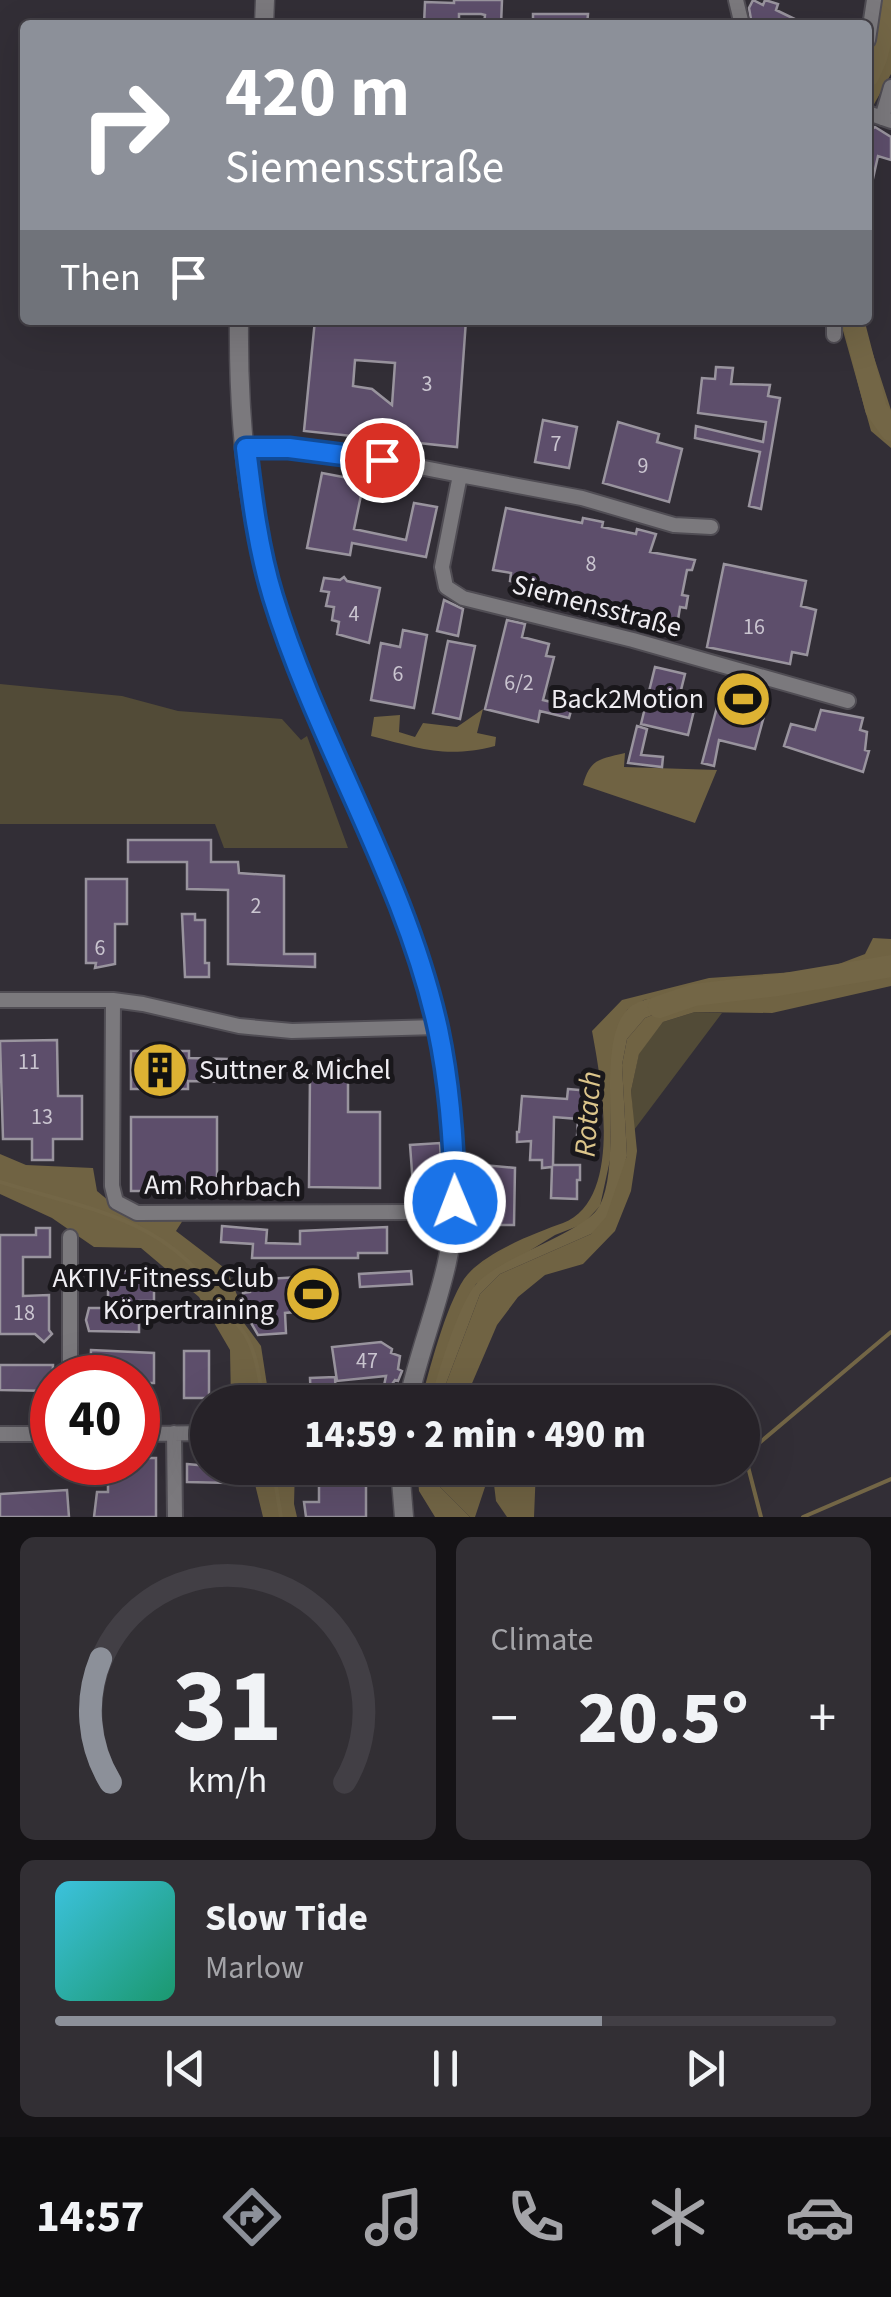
<!DOCTYPE html>
<meta charset="utf-8">
<style>
body{margin:0;font-family:"Source Sans 3",sans-serif;background:#322f34;color:#f1f3f6;height:100vh;display:flex;flex-direction:column;font-size:38px;white-space:nowrap}
*{box-sizing:border-box;margin:0}
p{font-size:32px;color:#a4a4a8}
.icon{flex:none;width:55px;height:55px;fill:none;stroke:currentColor;stroke-width:2;stroke-linecap:round;stroke-linejoin:round}
.map{position:relative;height:1517px;overflow:hidden}
.drawer{display:flex;flex-direction:column;gap:20px;padding:20px;background:#151316;flex:1}
.drawer>*{flex:none}
.guide{position:absolute;left:20px;top:20px;width:852px;height:305px;border-radius:10px;box-shadow:0 10px 40px #0002,0 0 0 2px #423f45;background:#8c9099;color:#fff;overflow:hidden}
.speed{position:absolute;left:30px;top:1355px;display:flex;gap:20px;font-size:50px;font-weight:700;text-align:center}
.speed>*{display:grid;place-content:center;width:130px;height:130px;border-radius:50%;background:#262228;box-shadow:0 10px 40px #0002,0 0 0 2px #423f45;line-height:1}
.speed .limit{border:15px solid #d22;background:#fff;color:#111}
.pin{position:absolute;display:grid;place-items:center;width:85px;height:85px;color:#fff;margin:-42px;border:5px solid #fff;border-radius:50%;box-shadow:0 2px 10px #0007}
.me{position:absolute;width:110px;margin:-55px;rotate:359deg;stroke-linejoin:round;filter:drop-shadow(0 0 8px #0008)}
.turn{display:flex;align-items:center;gap:35px;height:210px;padding:0 40px;font-size:45px}
.turn .icon{width:130px;height:130px;stroke-width:2.5}
.turn b{display:block;font-size:70px;line-height:85px}
.then{display:flex;align-items:center;height:95px;padding:0 40px;background:#0003;gap:20px;font-size:38px}
.big{font-size:75px;font-weight:800;line-height:1.1}
.drawer .widget{flex:1;display:flex;flex-direction:column;justify-content:center;gap:15px;min-width:0;padding:0 35px;border-radius:15px;background:#322f34}
.drawer .dial{align-items:center;gap:0}
.dial svg{height:260px;overflow:visible;fill:none;stroke:#423f45;stroke-width:7;stroke-linecap:round;text-anchor:middle}
.dial text{fill:#f1f3f6;stroke:none}
.song{display:flex;align-items:center;gap:30px}
.cover{width:120px;height:120px;border-radius:15px;background:linear-gradient(135deg,hsl(190 70% 55%),hsl(160 70% 35%))}
.played{height:10px;border-radius:5px;background:linear-gradient(90deg,#8c9099 70%,#423f45 70%)}
.keys{display:flex;justify-content:space-around;direction:ltr}
.heat{display:flex;justify-content:space-between;align-items:center;font-size:55px;direction:ltr}
.drawer .tiles{flex:1;display:grid;gap:20px;grid-template-columns:1fr 1fr}
.widget:last-child{grid-column:span 2}
.trip{position:absolute;left:190px;top:1385px;width:570px;height:100px;border-radius:50px;background:#262228;box-shadow:0 10px 40px #0002,0 0 0 2px #423f45;font-weight:800;line-height:100px;text-align:center}
.tabs{display:flex;height:160px;justify-content:space-around;align-items:center;background:#0f0e10;color:#a4a4a8}
.tabs .icon{width:70px;height:70px}
.tabs .on{color:#8c9099}
.tabs b{font-size:45px;color:#f1f3f6}
.map>svg:first-child{display:block}
</style>
<div class="map">
<svg width="891" height="1517" viewBox="0 0 891 1517">
<rect width="100%" height="100%" fill="#322e36"/>
<path fill="#524b37" d="M0,684L122,696L178,711L282,719L301,740L307,736L348,848H224L215,824H0Z
M695,1012L722,1013L634,1130L631,1091L639,1053L663,1022Z"/>
<path fill="#706343" d="M879,0H891V74L868,115V54L875,35Z
M840,320H862L891,410V448L871,431Z
M483,709L477,733L496,737L495,746C445,759 419,748 371,736L374,717L400,715L399,732L415,737L423,723L457,727Z
M625,753L624,767L717,770L695,823L583,785C590,758 601,759 625,753Z
M873,938L891,939V986L772,1013L695,1012L663,1022L639,1054L631,1091L637,1151L631,1191L615,1231L583,1264L545,1275L518,1297L497,1325L464,1402H439L480,1294L500,1274L591,1234L627,1156L622,1065L627,1039L645,1018L688,1000L685,992L644,1000L627,1010L611,1087L610,1160L600,1206L583,1224L555,1235L476,1284L462,1312L430,1402H421C429,1370 446,1306 464,1279C482,1253 535,1233 563,1223C624,1199 601,1080 592,1031L622,1000L709,978L823,970L865,954Z
M0,1154L26,1165L93,1168L97,1191L121,1211L185,1217L176,1231L227,1270L237,1295L238,1315L261,1346L267,1385L285,1402H231L230,1350L199,1297L141,1248L94,1247L52,1218L0,1194Z
M251,1468H295L294,1504L297,1517H263Z
M433,1468H478L485,1487L475,1517H470L436,1483Z
M492,1468H536L534,1517H507L496,1501Z"/>
<path fill="#736646" d="M685,992L689,1000L645,1018L627,1039L622,1065L627,1156L606,1217L591,1234L500,1274L480,1294L439,1402H430C438,1374 459,1301 478,1282C507,1254 588,1231 600,1205C624,1157 594,1045 627,1010C641,996 667,996 685,992Z
M417,1468H433L436,1483L470,1517H435L419,1491Z"/>
<g fill="none" stroke-linecap="round" stroke-linejoin="round">
<path stroke="#736646" stroke-width="4" d="M0,1182C93,1211 173,1218 227,1311C232,1320 241,1327 246,1336C257,1354 260,1382 263,1402
M273,1468L281,1517
M761,1517L745,1455L891,1332
M803,1517L891,1479"/>
<path stroke="#736646" stroke-width="22" d="M868,76L876,58L891,4
M853,320L876,409L891,430
M659,1007L694,995L778,985L891,966"/>
</g>
<path fill="#5d4e6b" stroke="#99949e" stroke-width="2.5" fill-rule="evenodd" d="M454,0H502L501,25H484L485,15L481,14H459V25H424L425,2L454,3Z
M753,0L763,5L765,0L778,4L776,10L807,25H752L749,8Z
M533,14H588L587,25H533Z
M875,127L891,137V160L878,156L872,183H868V132Z
M315,320H466L457,447L304,431ZM355,360L395,363L392,405L372,389L353,386Z
M716,367L733,368L731,384L770,385L768,396L780,398L761,509L749,506L760,452L695,438L696,426L763,442L766,422L698,413L702,378L715,379Z
M543,420L577,427L569,468L535,462Z
M618,422L659,434L657,442L682,449L669,502L603,483Z
M322,473L364,481L354,529L406,540L414,503L437,507L426,557L352,543L350,555L307,548Z
M506,508L582,523L583,518L603,522L602,527L636,534L637,529L656,534L650,552L695,560L692,570H687L682,595L688,596L686,608L680,607L677,626L619,615L621,604L510,581L511,573L493,570Z
M724,564L806,581L801,606L816,610L807,655L792,652L790,664L707,647Z
M344,577L347,581L380,588L369,643L337,634L339,622L332,620L334,607L326,606L329,592L321,591L324,578L340,580Z
M444,600L463,609L458,636L437,631Z
M507,620L525,624L522,637L549,644L546,656L554,657L543,700L572,707L569,718L540,711L538,722L485,709Z
M403,630L427,635L414,708L371,700L381,643L400,647Z
M448,641L475,646L460,719L433,713Z
M655,667L685,674L680,694L697,698L688,735L641,724Z
M721,692L767,705L755,749L719,740L714,766L702,763Z
M821,710L863,718L860,730L867,732L865,750L869,751L863,772L784,746L791,724L815,730Z
M637,726L647,729L641,755L663,757L662,767L628,763Z
M128,840H211V862H238L239,873L284,876V954H315V967L228,964V890L187,889V862H128Z
M86,879H127V924H115V964L95,968L96,963H86Z
M182,914H195V920H205V963H209V977H185Z
M57,1040L58,1096H82V1139H53V1160H32V1139H3L0,1041Z
M131,1051H189V1058L227,1059V1082L188,1081V1089H131Z
M310,1074L348,1075V1112H380V1188L309,1187Z
M568,1089L590,1091L589,1100L600,1101L596,1153L576,1152L578,1119L554,1117L553,1165H580V1180H577V1199L551,1198L552,1167L542,1168V1160H530L531,1141L517,1142V1132H519L522,1096L567,1099Z
M131,1117H217V1191H131Z
M440,1143L442,1183L413,1185L410,1145Z
M472,1164L515,1168L514,1225H472Z
M222,1226L267,1230L266,1243L300,1244V1231L387,1227V1253H358V1258H252L253,1244L221,1242Z
M36,1228H50V1257H23V1296L49,1295V1330L52,1334L44,1342L35,1334H0V1235H36Z
M108,1271H137V1277H154V1301H139V1332L89,1331L86,1320L89,1308H108Z
M411,1271L412,1284L360,1287L359,1274Z
M316,1276L318,1310L285,1313L286,1333L258,1335L243,1309V1293L250,1292L249,1280Z
M381,1342L392,1349L391,1353L400,1356L398,1369L402,1371L398,1381L395,1380L381,1400L386,1376L337,1381L332,1347Z
M91,1350L154,1353V1383H138V1378H90Z
M184,1351H209V1398H184Z
M0,1365H53L52,1391L0,1390Z
M335,1377L336,1402H311L310,1378Z
M138,1458H156V1517H94L97,1492H108V1462H138Z
M187,1464L229,1468V1483L187,1482Z
M319,1478H366V1517H306L304,1502H319Z
M67,1490L69,1517H0V1494Z"/>
<g fill="none" stroke-linecap="round" stroke-linejoin="round">
<g stroke="#504d54" stroke-width="18">
<path id="minor" d="M736,0L742,25
M868,40L874,0
M868,113L891,121
M882,118L891,87
M834,320V335
M246,448L353,454L460,475L442,567L446,587L463,598L633,640L848,701
M460,475L582,498L674,525L711,527
M0,1000H113L143,1004L239,1026L292,1031L438,1027
M113,1000L112,1186L116,1202L137,1213L414,1212
M70,1237V1378
M174,1433L175,1517
M0,1434H52
M138,1434L208,1433"/>
</g>
<g stroke="#504d54" stroke-width="21">
<path id="tertiary" d="M264,25L265,0
M239,320C238,412 246,510 273,598C312,721 377,835 417,957C443,1034 456,1114 455,1196C455,1268 423,1333 408,1402
M400,1468L404,1517"/>
</g>
<use href="#minor" stroke="#7b797d" stroke-width="14"/>
<use href="#tertiary" stroke="#7b797d" stroke-width="18"/>
</g>
<g fill="none" stroke-linecap="round" stroke-linejoin="round">
<g stroke="#114b97" stroke-width="25">
<path id="route" d="M382,460L289,448H246C252,498 258,548 273,597C318,744 405,878 438,1029C450,1086 454,1143 455,1202"/>
</g>
<use href="#route" stroke="#1a73e8" stroke-width="18"/>
</g>
<defs>
<g id="stadium-disc" transform="scale(2.875)"><circle r="9.5" fill="#ddb233" stroke="#19171b"/><path d="M0-5a6.5 5 0 1 0 0 10a6.5 5 0 1 0 0-10ZM-3.5-1.8h7v3.6h-7Z" fill="#111"/></g>
<g id="building-disc" transform="scale(2.875)"><circle r="9.5" fill="#ddb233" stroke="#19171b"/><path d="M-4-6H4V6H1V3H-1V6H-4ZM-2.5-4.3h1.7v1.8h-1.7ZM.8-4.3h1.7v1.8H.8ZM-2.5-1h1.7V.8h-1.7ZM.8-1h1.7V.8H.8Z" fill="#111"/></g>
</defs>
<g fill-rule="evenodd">
<use href="#stadium-disc" x="743" y="699"/>
<use href="#building-disc" x="160" y="1070"/>
<use href="#stadium-disc" x="313" y="1294"/>
</g>
<g text-anchor="middle" dominant-baseline="central" stroke-width="10" stroke-linejoin="round" paint-order="stroke">
<g font-size="22" fill="#cac5d0">
<text x="427" y="384">3</text>
<text x="556" y="444">7</text>
<text x="643" y="466">9</text>
<text x="591" y="564">8</text>
<text x="354" y="614">4</text>
<text x="754" y="627">16</text>
<text x="398" y="674">6</text>
<text x="519" y="683">6/2</text>
<text x="256" y="906">2</text>
<text x="100" y="948">6</text>
<text x="29" y="1062">11</text>
<text x="42" y="1117">13</text>
<text x="24" y="1313">18</text>
<text x="367" y="1361">47</text>
</g>
<g font-size="28" fill="#efedf2" stroke="#19171b">
<text transform="translate(597 606) rotate(15)">Siemensstraße</text>
<text transform="translate(223 1186) rotate(1)">Am Rohrbach</text>
</g>
<g font-size="28" fill="#efedf2" stroke="#19171b" text-anchor="end">
<text x="704" y="699">Back2Motion</text>
<text x="199" y="1070" text-anchor="start">Suttner &amp; Michel</text>
<text x="274" y="1278">AKTIV-Fitness-Club<tspan x="274" dy="32">Körpertraining</tspan></text>
</g>
<g font-size="30" font-style="italic" fill="#dcc58b" stroke="#19171b">
<text transform="translate(588 1114) rotate(-86)">Rotach</text>
</g>
</g>
</svg>
<div class="speed"><div class="limit">40</div></div>
<div class="pin" style="left:382px;top:460px;background:#d93025"><svg class="icon" aria-label="arrive" viewBox="0 0 24 24"><path d="M6 21V4h12l-3 4 3 4H6"/></svg></div>
<svg class="me" style="left:455px;top:1202px" viewBox="-20 -20 40 40"><circle r="17" fill="#1a73e8" stroke="#fff" stroke-width="3"/><path d="M0-11L8 9 0 5-8 9z" fill="#fff"/></svg>
<div class="trip">14:59 · 2 min · 490 m</div>
<div class="guide">
<div class="turn"><svg class="icon" aria-label="right" viewBox="0 0 24 24"><path d="M7 20v-9h11M14 6l5 5-5 5"/></svg><div><b>420 m</b>Siemensstraße</div></div>
<div class="then">Then<svg class="icon" aria-label="arrive" viewBox="0 0 24 24"><path d="M6 21V4h12l-3 4 3 4H6"/></svg></div>
</div>
</div>
<section class="drawer">
<div class="tiles">
<div class="widget dial"><svg viewBox="0 0 100 80">
<path d="M14 69A42 42 0 1 1 86 69"/>
<path d="M14 69A42 42 0 0 1 11 31" stroke="#8c9099"/>
<text x="50" y="56" font-size="32" font-weight="700">31</text>
<text x="50" y="72" font-size="11">km/h</text>
</svg></div>
<div class="widget"><p>Climate</p>
<div class="heat"><a>−</a><b class="big">20.5°</b><a>+</a></div>
</div>
<div class="widget">
<div class="song"><i class="cover"></i><div><b>Slow Tide</b><p>Marlow</p></div></div>
<div class="played"></div>
<div class="keys"><svg class="icon" aria-label="previous" viewBox="0 0 24 24"><path d="M18 5L8 12l10 7zM5 5v14"/></svg><svg class="icon" aria-label="pause" viewBox="0 0 24 24"><path d="M8 5v14M16 5v14"/></svg><svg class="icon" aria-label="next" viewBox="0 0 24 24"><path d="M6 5l10 7-10 7zM19 5v14"/></svg></div>
</div>
</div>
</section>
<nav class="tabs">
<b>14:57</b>
<svg class="icon on" aria-label="directions" viewBox="0 0 24 24"><path d="M12 3l9 9-9 9-9-9zM9 14v-3h6M13 9l2 2-2 2"/></svg>
<svg class="icon" aria-label="music" viewBox="0 0 24 24"><path d="M9 18V5l10-2v13"/><circle cx="6" cy="18" r="3"/><circle cx="16" cy="16" r="3"/></svg>
<svg class="icon" aria-label="phone" viewBox="0 0 24 24"><path d="M5 4h4l2 5-3 2q2 4 5 5l2-3 5 2v4C11 20 4 13 5 4z"/></svg>
<svg class="icon" aria-label="climate" viewBox="0 0 24 24"><path d="M12 3v18M4 7l16 10M4 17L20 7"/></svg>
<svg class="icon" aria-label="car" viewBox="0 0 24 24"><path d="M5 17H2v-5l4-1 3-4h7l3 4 3 1v5h-3M9 17h6M6 11h13"/><circle cx="7" cy="17" r="2"/><circle cx="17" cy="17" r="2"/></svg>
</nav>
